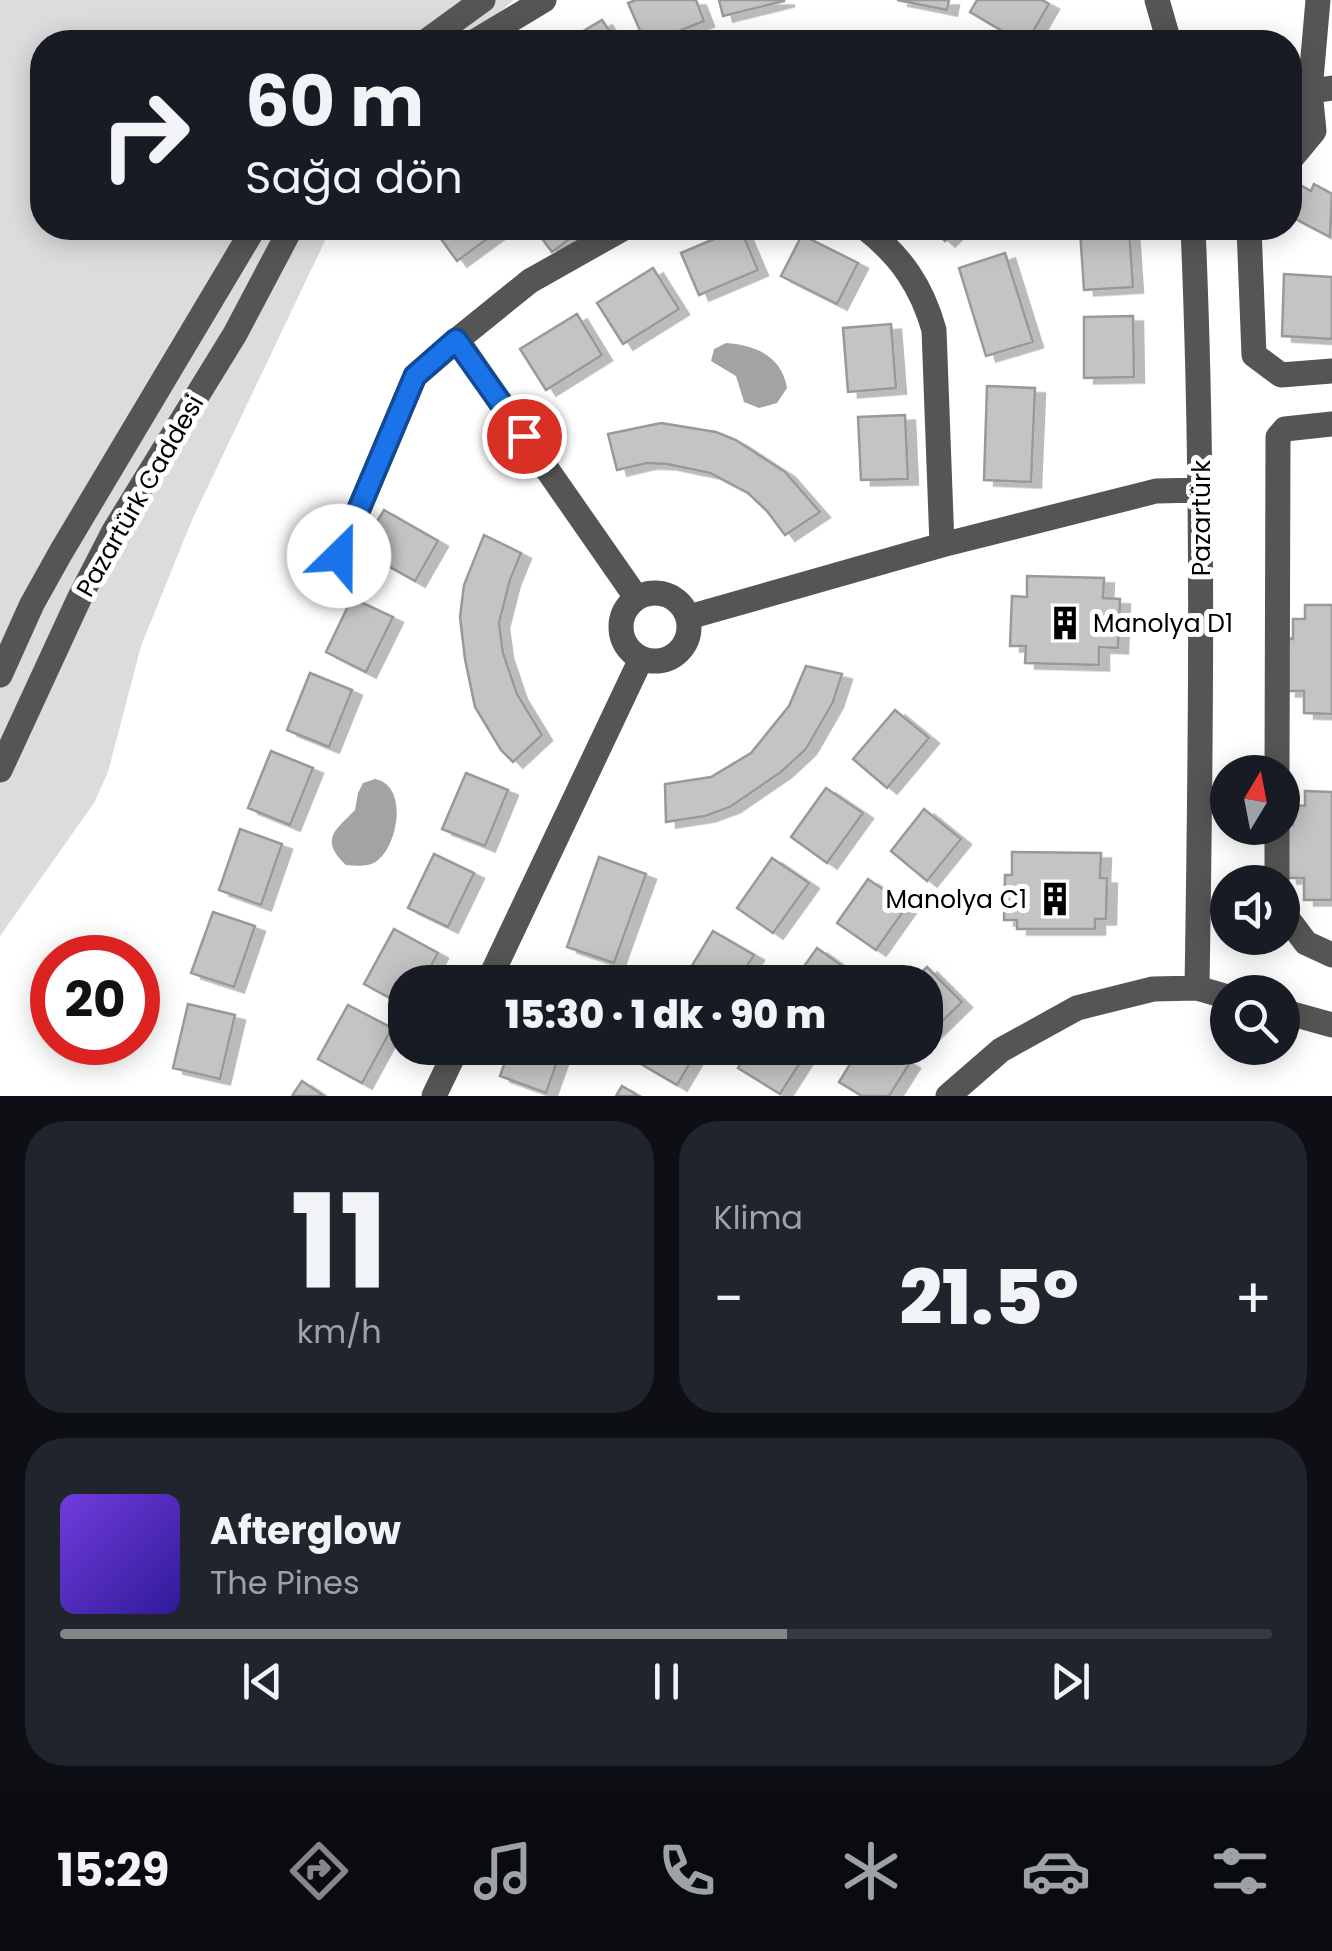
<!DOCTYPE html>
<html lang="tr">
<meta charset="utf-8">
<style>
body{margin:0;font-family:Poppins,sans-serif;background:#20242c;color:#f1f3f6;height:100vh;display:flex;flex-direction:column;font-size:38px;white-space:nowrap}
*{box-sizing:border-box;margin:0}
p{font-size:32px;color:#9ea1a6}
.icon{flex:none;width:55px;height:55px;fill:none;stroke:currentColor;stroke-width:2;stroke-linecap:round;stroke-linejoin:round}
.map{position:relative;height:1096px;overflow:hidden}
.details{display:flex;flex-direction:column;gap:25px;padding:25px;background:#0d0f14;flex:1}
.details>*{flex:none}
.guide{position:absolute;left:30px;top:30px;width:1272px;height:210px;border-radius:40px;box-shadow:0 5px 25px #0003;background:#171b24;color:#f1f3f6;overflow:hidden}
.needle{width:65px;rotate:10deg}
.tools{position:absolute;left:1210px;top:755px;display:grid;gap:20px}
.tools a{display:grid;place-items:center;width:90px;height:90px;border-radius:50%;background:#171b24;box-shadow:0 5px 25px #0003;font-size:50px}
.speed{position:absolute;left:30px;top:935px;display:flex;gap:20px;font-size:50px;font-weight:700;text-align:center}
.speed>*{display:grid;place-content:center;width:130px;height:130px;border-radius:50%;background:#171b24;box-shadow:0 5px 25px #0003;line-height:1}
.speed .limit{border:15px solid #d22;background:#fff;color:#111}
.pin{position:absolute;display:grid;place-items:center;width:85px;height:85px;color:#fff;margin:-42px;border:5px solid #fff;border-radius:50%;box-shadow:0 2px 10px #0007}
.me{position:absolute;width:110px;margin:-55px;rotate:23deg;stroke-linejoin:round;filter:drop-shadow(0 0 8px #0008)}
.turn{display:flex;align-items:center;gap:35px;height:210px;padding:0 50px;font-size:45px}
.turn .icon{width:130px;height:130px;stroke-width:2.5}
.turn b{display:block;font-size:70px;line-height:85px}
.big{font-size:75px;font-weight:800;line-height:1.1}
.details .tile{flex:1;display:flex;flex-direction:column;justify-content:center;gap:15px;min-width:0;padding:0 35px;border-radius:40px;background:#20242c}
.details .dial{align-items:center;gap:0}
.dial b{font-size:130px;line-height:1}
.song{display:flex;align-items:center;gap:30px}
.cover{width:120px;height:120px;border-radius:15px;background:linear-gradient(135deg,hsl(260 70% 55%),hsl(250 70% 35%))}
.played{height:10px;border-radius:5px;background:linear-gradient(90deg,#858687 60%,#363941 60%)}
.keys{display:flex;justify-content:space-around;direction:ltr}
.heat{display:flex;justify-content:space-between;align-items:center;font-size:55px;direction:ltr}
.details .tiles{flex:1;display:grid;gap:25px;grid-template-columns:1fr 1fr}
.tile:last-child{grid-column:span 2}
.trip{position:absolute;left:388px;top:965px;width:555px;height:100px;border-radius:40px;background:#171b24;box-shadow:0 5px 25px #0003;font-weight:800;line-height:100px;text-align:center}
.tab-bar{display:flex;height:160px;justify-content:space-around;align-items:center;background:#090b0e;color:#9ea1a6}
.tab-bar .icon{width:70px;height:70px}
.tab-bar .current{color:#858687}
.tab-bar b{font-size:45px;color:#f1f3f6}
.map>svg:first-child{display:block}
</style>
<div class="map">
<svg width="1332" height="1096" viewBox="0 0 1332 1096">
<defs>
<filter id="shadow"><feDropShadow dx="10" dy="5.5" stdDeviation="0" flood-color="#0004"/></filter>
</defs>
<rect width="100%" height="100%" fill="#fff"/>
<path fill="#dcdcdc" d="M0,0H514L464,42H42V228H331L192,520L141,646L108,772L94,803L0,936Z"/>
<path fill="#a3a3a3" d="M726,343C755,345 782,356 787,388L777,403L759,408L744,402L736,376L711,361L714,349Z
M375,779C408,785 399,844 377,861C369,867 356,866 346,865C318,839 337,829 355,810L358,793L363,783Z"/>
<path fill="#c4c4c4" stroke="#999" stroke-width="2.5" filter="url(#shadow)" d="M636,0H696L704,21L652,42H645L628,3Z
M719,0H784V1L723,16Z
M897,0H949L947,10Z
M977,0H1042L1049,4L1027,42H1021L970,12Z
M602,20L617,42H565Z
M1314,184L1332,194L1330,237L1290,216V204L1300,185L1311,191Z
M433,228H489L494,234L457,261Z
M534,228H584L552,252Z
M740,228L758,270L699,295L681,253Z
M931,228H958L945,241Z
M1129,228L1133,287L1084,290L1080,230Z
M802,235L858,263L837,304L781,276Z
M1005,253L1033,342L986,356L959,268Z
M653,268L679,309L623,344L597,303Z
M1284,274L1332,277V339L1282,336Z
M577,314L602,355L546,390L520,349Z
M1133,316L1134,377L1084,378V317Z
M891,324L896,388L848,392L843,328Z
M987,386L1035,388L1031,482L984,480Z
M905,415L908,479L861,480L858,417Z
M661,423L716,432L736,440L785,472L820,512L785,535L767,511L748,493L710,473L667,464L647,463L617,470L608,434Z
M384,510L438,541L415,581L360,550Z
M484,535L521,553L510,580L499,623L503,653L517,694L542,735L513,762L501,750L475,707L465,659L460,617L464,585Z
M1027,576L1104,578L1103,598L1120,599L1118,648L1099,647V665L1025,663L1026,646H1010L1012,596L1027,597Z
M352,598L393,617L366,672L326,652Z
M1305,605H1332V714L1304,713V691H1286L1287,638L1293,639V619H1305Z
M806,666L842,674L833,702L806,749L781,772L730,807L705,816L666,822L665,784L711,777L751,753L789,706Z
M310,673L352,690L329,747L287,730Z
M895,710L929,738L887,788L853,759Z
M271,751L313,768L290,825L248,808Z
M466,773L508,790L485,846L442,829Z
M826,788L863,813L827,863L791,837Z
M1305,791L1332,792V900H1304V878H1287V825H1293V805L1305,806Z
M924,809L961,839L927,881L891,851Z
M240,829L282,844L261,905L219,890Z
M1012,852L1101,853L1100,878H1107L1106,919H1095V929H1017V920H1004L1005,875H1012Z
M434,854L474,873L448,927L408,908Z
M599,857L646,874L614,963L567,947Z
M772,858L809,883L773,933L737,908Z
M868,879L907,906L876,950L837,923Z
M213,912L255,926L234,987L191,973Z
M394,929L438,953L422,982H405V1006L364,984Z
M713,931L754,955L737,982H682Z
M817,948L855,975L850,982H793Z
M927,967L962,1002L925,1038V982H911Z
M188,1004L235,1015L220,1079L173,1068Z
M348,1005L392,1028L362,1083L318,1059Z
M510,1048H562L546,1093L500,1076Z
M644,1048H699L677,1085L636,1061Z
M750,1048H806L809,1049L780,1094L738,1068Z
M860,1048H885L910,1063L889,1096H862L839,1082Z
M302,1081L324,1096H292Z
M622,1086L639,1096H616Z"/>
<g fill="none" stroke-linecap="round" stroke-linejoin="round">
<path stroke="#555" stroke-width="25" d="M1157,0L1169,42
M425,42L483,0
M474,42L544,0
M1290,94L1332,88
M1290,160L1314,131L1310,91L1318,0
M624,228L530,281L457,340L636,597
M865,228C901,256 922,287 934,330L942,545
M1193,228C1204,481 1201,735 1197,988
M1249,228L1254,355L1281,375L1332,371
M324,592L415,376L457,340
M621 627a34 34 0 1 1 68 0a34 34 0 1 1-68 0Z
M689,617L942,545L1156,491L1201,490
M0,675L32,604L61,552L254,228
M0,770L79,599L114,531L235,334L291,228
M1277,772L1278,437L1285,429L1332,424
M1277,882V828
M1282,911L1306,943L1332,955
M488,982L641,659
M1282,1011L1332,1025
M434,1096L457,1048
M948,1096L1001,1050L1077,1008L1153,989L1197,988L1228,997"/>
</g>
<g fill="none" stroke-linecap="round" stroke-linejoin="round">
<g stroke="#114b97" stroke-width="25">
<path id="route" d="M339,556L415,376L456,340L524,436"/>
</g>
<use href="#route" stroke="#1a73e8" stroke-width="18"/>
</g>
<defs>
<g id="building-bare" transform="scale(2.7)"><path d="M-4-6H4V6H1V3H-1V6H-4ZM-2.5-4.3h1.7v1.8h-1.7ZM.8-4.3h1.7v1.8H.8ZM-2.5-1h1.7V.8h-1.7ZM.8-1h1.7V.8H.8Z" fill="#000" stroke="#fff" stroke-width="2.5" paint-order="stroke"/></g>
</defs>
<g fill-rule="evenodd">
<use href="#building-bare" x="1065" y="623"/>
<use href="#building-bare" x="1055" y="899"/>
</g>
<g text-anchor="middle" dominant-baseline="central" stroke-width="10" stroke-linejoin="round" paint-order="stroke">
<g font-size="25" fill="#000" stroke="#fff">
<text transform="translate(140 496) rotate(-60)">Pazartürk Caddesi</text>
<text transform="translate(1201 518) rotate(-90)">Pazartürk</text>
</g>
<g font-size="25" fill="#000" stroke="#fff" text-anchor="start">
<text x="1093" y="623">Manolya D1</text>
<text x="1027" y="899" text-anchor="end">Manolya C1</text>
</g>
</g>
</svg>
<div class="tools">
<a><svg class="needle" viewBox="-14 -14 28 28"><path d="M0-13l5 13h-10z" fill="#e53935"/><path d="M0 13l5-13h-10z" fill="#9ea1a6"/></svg></a>
<a><svg class="icon" aria-label="sound" viewBox="0 0 24 24"><path d="M4 9h4l5-4v14l-5-4H4zM17 9q2 3 0 6"/></svg></a>
<a><svg class="icon" aria-label="search" viewBox="0 0 24 24"><circle cx="10" cy="10" r="6"/><path d="M15 15l6 6"/></svg></a>
</div>
<div class="speed"><div class="limit">20</div></div>
<div class="pin" style="left:524px;top:436px;background:#d93025"><svg class="icon" aria-label="arrive" viewBox="0 0 24 24"><path d="M6 21V4h12l-3 4 3 4H6"/></svg></div>
<svg class="me" style="left:339px;top:556px" viewBox="-20 -20 40 40"><circle r="19" fill="#fff"/><path d="M0-13L10 11 0 6-10 11z" fill="#1a73e8"/></svg>
<div class="trip">15:30 · 1 dk · 90 m</div>
<div class="guide">
<div class="turn"><svg class="icon" aria-label="right" viewBox="0 0 24 24"><path d="M7 20v-9h11M14 6l5 5-5 5"/></svg><div><b>60 m</b>Sağa dön</div></div>
</div>
</div>
<section class="details">
<div class="tiles">
<div class="tile dial"><b>11</b><p>km/h</p></div>
<div class="tile"><p>Klima</p>
<div class="heat"><a>−</a><b class="big">21.5°</b><a>+</a></div>
</div>
<div class="tile">
<div class="song"><i class="cover"></i><div><b>Afterglow</b><p>The Pines</p></div></div>
<div class="played"></div>
<div class="keys"><svg class="icon" aria-label="previous" viewBox="0 0 24 24"><path d="M18 5L8 12l10 7zM5 5v14"/></svg><svg class="icon" aria-label="pause" viewBox="0 0 24 24"><path d="M8 5v14M16 5v14"/></svg><svg class="icon" aria-label="next" viewBox="0 0 24 24"><path d="M6 5l10 7-10 7zM19 5v14"/></svg></div>
</div>
</div>
</section>
<nav class="tab-bar">
<b>15:29</b>
<svg class="icon current" aria-label="directions" viewBox="0 0 24 24"><path d="M12 3l9 9-9 9-9-9zM9 14v-3h6M13 9l2 2-2 2"/></svg>
<svg class="icon" aria-label="music" viewBox="0 0 24 24"><path d="M9 18V5l10-2v13"/><circle cx="6" cy="18" r="3"/><circle cx="16" cy="16" r="3"/></svg>
<svg class="icon" aria-label="phone" viewBox="0 0 24 24"><path d="M5 4h4l2 5-3 2q2 4 5 5l2-3 5 2v4C11 20 4 13 5 4z"/></svg>
<svg class="icon" aria-label="climate" viewBox="0 0 24 24"><path d="M12 3v18M4 7l16 10M4 17L20 7"/></svg>
<svg class="icon" aria-label="car" viewBox="0 0 24 24"><path d="M5 17H2v-5l4-1 3-4h7l3 4 3 1v5h-3M9 17h6M6 11h13"/><circle cx="7" cy="17" r="2"/><circle cx="17" cy="17" r="2"/></svg>
<svg class="icon" aria-label="filters" viewBox="0 0 24 24"><path d="M4 7h16M4 17h16"/><circle cx="9" cy="7" r="2"/><circle cx="15" cy="17" r="2"/></svg>
</nav>
